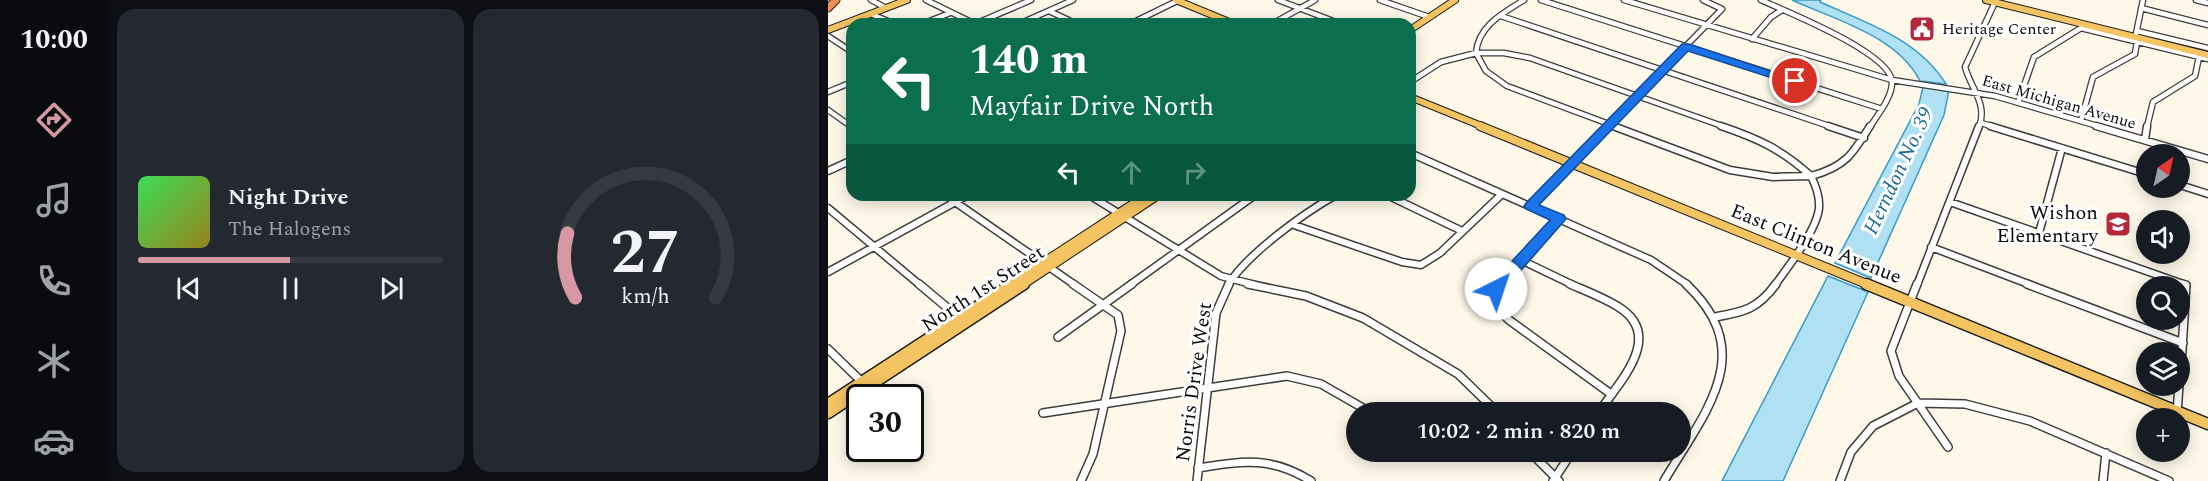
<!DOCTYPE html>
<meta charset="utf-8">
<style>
body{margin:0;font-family:Spectral,serif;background:#242831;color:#f1f3f6;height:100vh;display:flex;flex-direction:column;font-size:22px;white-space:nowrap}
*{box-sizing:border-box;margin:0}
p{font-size:20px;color:#9ea1a6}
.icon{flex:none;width:33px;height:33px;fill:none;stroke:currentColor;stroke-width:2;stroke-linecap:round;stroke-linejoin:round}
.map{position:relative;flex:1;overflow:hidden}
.drawer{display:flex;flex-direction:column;gap:9px;padding:9px;background:#0d0f14;width:720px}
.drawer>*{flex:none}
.banner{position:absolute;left:18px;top:18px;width:570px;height:183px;border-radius:18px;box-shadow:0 3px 15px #0003;background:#0b6e4f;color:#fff;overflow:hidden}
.needle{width:39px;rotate:34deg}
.buttons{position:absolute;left:1308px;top:144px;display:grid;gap:12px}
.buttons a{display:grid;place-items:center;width:54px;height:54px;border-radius:50%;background:#171b24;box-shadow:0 3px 15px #0003;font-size:30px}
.speed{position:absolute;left:18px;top:384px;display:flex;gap:12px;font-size:30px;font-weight:700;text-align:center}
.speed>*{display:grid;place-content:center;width:78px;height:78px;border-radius:50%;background:#171b24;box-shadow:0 3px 15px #0003;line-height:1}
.speed .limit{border:3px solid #111;border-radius:9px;background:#fff;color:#111}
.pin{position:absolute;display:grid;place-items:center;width:51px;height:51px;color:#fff;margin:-26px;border:3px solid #fff;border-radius:50%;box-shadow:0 2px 6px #0007}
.me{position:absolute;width:66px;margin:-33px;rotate:41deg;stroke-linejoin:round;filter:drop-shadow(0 0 4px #0008)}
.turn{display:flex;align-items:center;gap:21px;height:126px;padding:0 24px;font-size:27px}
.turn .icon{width:78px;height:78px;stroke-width:2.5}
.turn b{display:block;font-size:42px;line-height:51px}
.lanes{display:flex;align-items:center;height:57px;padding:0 24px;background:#0003;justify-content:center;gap:30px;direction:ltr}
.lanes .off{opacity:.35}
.drawer .widget{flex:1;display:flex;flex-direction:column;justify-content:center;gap:9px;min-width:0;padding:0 21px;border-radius:18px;background:#242831}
.drawer .dial{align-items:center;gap:0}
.dial svg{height:156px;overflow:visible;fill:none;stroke:#363941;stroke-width:7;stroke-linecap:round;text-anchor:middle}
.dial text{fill:#f1f3f6;stroke:none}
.song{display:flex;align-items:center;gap:18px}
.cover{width:72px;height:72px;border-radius:9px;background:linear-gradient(135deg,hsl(130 70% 55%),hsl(50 70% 35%))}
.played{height:6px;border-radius:3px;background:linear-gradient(90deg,#d698a2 50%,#363941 50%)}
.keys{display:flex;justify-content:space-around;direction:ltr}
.drawer .tiles{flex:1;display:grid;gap:9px;grid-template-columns:repeat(2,1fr)}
.trip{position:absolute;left:518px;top:402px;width:345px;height:60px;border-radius:30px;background:#171b24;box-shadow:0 3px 15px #0003;font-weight:600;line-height:60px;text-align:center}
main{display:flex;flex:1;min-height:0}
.dock{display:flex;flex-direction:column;width:108px;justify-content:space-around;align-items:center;background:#090b0e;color:#9ea1a6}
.dock .icon{width:42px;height:42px}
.dock .active{color:#d698a2}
.dock b{font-size:27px;color:#f1f3f6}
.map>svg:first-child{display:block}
</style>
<main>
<nav class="dock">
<b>10:00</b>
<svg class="icon active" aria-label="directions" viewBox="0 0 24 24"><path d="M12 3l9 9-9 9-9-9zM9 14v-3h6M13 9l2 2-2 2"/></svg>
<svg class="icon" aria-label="music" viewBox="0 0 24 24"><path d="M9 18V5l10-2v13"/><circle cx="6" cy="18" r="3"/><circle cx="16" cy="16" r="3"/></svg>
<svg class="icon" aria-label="phone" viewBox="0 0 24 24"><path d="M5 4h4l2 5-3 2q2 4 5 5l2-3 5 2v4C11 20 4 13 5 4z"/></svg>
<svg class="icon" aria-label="climate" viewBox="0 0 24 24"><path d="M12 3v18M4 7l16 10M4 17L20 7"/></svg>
<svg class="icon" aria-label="car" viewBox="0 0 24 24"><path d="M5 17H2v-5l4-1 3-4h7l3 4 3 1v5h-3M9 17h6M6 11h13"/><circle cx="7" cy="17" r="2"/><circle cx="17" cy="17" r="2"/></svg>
</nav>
<section class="drawer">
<div class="tiles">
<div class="widget">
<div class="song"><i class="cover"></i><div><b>Night Drive</b><p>The Halogens</p></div></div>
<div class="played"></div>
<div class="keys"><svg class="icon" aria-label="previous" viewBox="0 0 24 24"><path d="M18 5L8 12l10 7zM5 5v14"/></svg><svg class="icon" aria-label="pause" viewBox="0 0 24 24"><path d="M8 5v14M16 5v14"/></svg><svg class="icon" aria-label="next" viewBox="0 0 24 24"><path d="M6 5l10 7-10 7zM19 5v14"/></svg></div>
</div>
<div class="widget dial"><svg viewBox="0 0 100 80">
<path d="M14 69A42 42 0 1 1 86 69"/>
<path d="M14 69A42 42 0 0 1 10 36" stroke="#d698a2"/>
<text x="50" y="56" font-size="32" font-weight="700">27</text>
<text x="50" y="72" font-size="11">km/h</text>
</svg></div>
</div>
</section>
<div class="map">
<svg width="1380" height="481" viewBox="0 0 1380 481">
<rect width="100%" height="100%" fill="#fef8e9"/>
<path fill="#afe0f4" stroke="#399bc8" stroke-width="1.5" d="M964,0H993L992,2C1039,23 1090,39 1118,84L1092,81C1069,36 1008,20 964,0Z
M1100,86L1121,90L1116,115L1043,278L1007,263L1091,104L1095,87Z
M1000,276L1040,292L955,481H894Z"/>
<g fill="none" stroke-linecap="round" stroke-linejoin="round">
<g stroke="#3d3d3d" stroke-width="7">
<path id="minor-far2" d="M43,0L58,8
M98,0L147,24L203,0
M450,0L513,24
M552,0L601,17
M713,0L1054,109
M796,0L1064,80L1167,96L1273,127
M933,0C959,12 1063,53 1064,82C1064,98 1050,114 1042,127
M1368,0L1380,3
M1313,8L1380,25
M221,11L249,24
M43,14L67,24
M673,16L1004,127
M94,24L122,13
M191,24L245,0
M302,24L351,0
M444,24L487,0
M1309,31L1380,48
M1308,34L1315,0
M0,36L24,52
M924,39L943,17L954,10
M582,82L613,62L648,53C650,26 675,13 696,0
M0,92L24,82
M1190,103L1206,57L1253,28L1380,59
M0,110L24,127
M1253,121L1265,77L1307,54L1309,41
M1153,123L1167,127
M779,127L894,9L875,0
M789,127L679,86L658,71L648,53H676L702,58L897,127
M1151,127C1160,104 1143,89 1137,67L1168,0
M1319,127L1325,102L1367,76L1371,57"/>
</g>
<g stroke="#3d3d3d" stroke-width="9">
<path id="minor-far1" d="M785,126L902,170L945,177L983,176C953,149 931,139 893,126
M1000,126L1036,138
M1162,126L1318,174
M1268,126L1380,159
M1317,140L1319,126
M582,153L823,260L860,285
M0,171L24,160
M1352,185L1380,194
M117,195L247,285
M261,195L393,276L427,285
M559,195L634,231
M1122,202L1358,285
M702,206L780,126
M0,208L92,285
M466,225L574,262L593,265L612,253L674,194
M1211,233L1234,148
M1103,247L1203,285
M693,260L745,285
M0,272L140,195
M302,285L427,195
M400,285C419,254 476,213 508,195
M671,285L731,219
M947,285C960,267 989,230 991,208C992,196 988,186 983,176C1017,167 1025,154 1042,126
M1089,285L1151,126"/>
</g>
<g stroke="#3d3d3d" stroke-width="10">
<path id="minor" d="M91,284L134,320
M245,284L290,315L293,331L265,454L253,481
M420,284L478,296L535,318L630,374L669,412
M672,284L662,301L681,320L783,394
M742,284C758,291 774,297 789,306C838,335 792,381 771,412
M1089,284L1063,351L1071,376L1120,447
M1199,284L1355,343
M887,317C916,312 930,309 948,284
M230,337L304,284
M0,349L34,382
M1352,382L1358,285L1354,284
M1349,412L1351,386
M215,413L459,376L493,384L542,412
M702,452L731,481
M370,468C415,461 443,456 483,481
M369,481L388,313L401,284
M725,481L744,452
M836,481C876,413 932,353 858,284
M1012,481L1023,452L1045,426L1090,403L1137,404L1202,421L1341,481
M1275,481L1278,453"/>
</g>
<g stroke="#1b1b1b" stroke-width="8">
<path id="major-far2" d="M348,0L406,24
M1158,0L1380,55
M0,30L79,0
M582,30L627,0
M582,97L656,127"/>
</g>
<g stroke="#1b1b1b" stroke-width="10">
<path id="major-far1" d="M652,126L1041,285
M181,285L319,195
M194,285L330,195"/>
</g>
<g stroke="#1b1b1b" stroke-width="13">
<path id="major" d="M1038,284L1380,424
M0,404L184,284
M0,413L196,284"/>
</g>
<g stroke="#1b1b1b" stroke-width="9">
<path id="highway" d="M0,8L8,0"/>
</g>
<use href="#minor-far2" stroke="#fff" stroke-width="4.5"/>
<use href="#minor-far1" stroke="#fff" stroke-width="6"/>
<use href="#minor" stroke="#fff" stroke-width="7"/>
<use href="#major-far2" stroke="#f4c463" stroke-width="6"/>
<use href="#major-far1" stroke="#f4c463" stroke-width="8"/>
<use href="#major" stroke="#f4c463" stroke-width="10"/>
<use href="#highway" stroke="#ef8f55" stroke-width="7"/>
</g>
<path fill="#1a73e8" stroke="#114b97" stroke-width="1.5" d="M854,44H861L972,81L971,84H963L860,51L711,205L736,215L738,219L673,293H662L660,289L662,285L722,220L698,209L696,206L698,203Z"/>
<defs>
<g id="civic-square" transform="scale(1.35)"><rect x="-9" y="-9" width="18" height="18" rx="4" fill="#b5283b" stroke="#fff"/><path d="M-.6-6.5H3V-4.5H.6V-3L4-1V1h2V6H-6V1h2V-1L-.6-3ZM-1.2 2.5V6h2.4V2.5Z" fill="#fff"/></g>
<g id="school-square" transform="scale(1.35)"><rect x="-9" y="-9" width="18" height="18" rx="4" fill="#b5283b" stroke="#fff"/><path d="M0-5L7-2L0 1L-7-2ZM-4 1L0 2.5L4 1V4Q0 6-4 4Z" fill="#fff"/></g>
</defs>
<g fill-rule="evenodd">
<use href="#civic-square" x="1094" y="29"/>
<use href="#school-square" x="1290" y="224"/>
</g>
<g text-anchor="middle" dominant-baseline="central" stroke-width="6" stroke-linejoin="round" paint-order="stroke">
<g font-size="16" fill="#0a0a0a" stroke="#fff" text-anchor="start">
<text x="1114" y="29">Heritage Center</text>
</g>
<g font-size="16" fill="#0a0a0a" stroke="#fff">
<text transform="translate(1231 102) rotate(16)">East Michigan Avenue</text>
</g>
<g font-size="20" fill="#0a0a0a" stroke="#fff" text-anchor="end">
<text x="1270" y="213">Wishon<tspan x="1270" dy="23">Elementary</tspan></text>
</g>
<g font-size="20" fill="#0a0a0a" stroke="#fff">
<text transform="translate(988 244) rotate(22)">East Clinton Avenue</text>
<text transform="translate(155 289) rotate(-33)">North 1st Street</text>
<text transform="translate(366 382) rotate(-82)">Norris Drive West</text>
</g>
<g font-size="21" font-style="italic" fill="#196b97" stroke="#fff">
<text transform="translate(1071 171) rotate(-65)">Herndon No. 39</text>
</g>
</g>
</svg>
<div class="buttons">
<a><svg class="needle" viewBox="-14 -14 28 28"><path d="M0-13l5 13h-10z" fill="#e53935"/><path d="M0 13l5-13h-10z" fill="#9ea1a6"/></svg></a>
<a><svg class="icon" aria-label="sound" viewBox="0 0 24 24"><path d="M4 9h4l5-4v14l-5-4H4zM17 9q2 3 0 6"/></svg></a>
<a><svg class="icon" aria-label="search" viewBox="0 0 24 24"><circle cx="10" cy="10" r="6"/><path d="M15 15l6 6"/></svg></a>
<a><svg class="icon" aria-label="layers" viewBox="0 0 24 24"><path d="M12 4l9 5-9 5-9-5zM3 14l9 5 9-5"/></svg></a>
<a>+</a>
</div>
<div class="speed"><div class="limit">30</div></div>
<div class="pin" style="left:967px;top:81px;background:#d93025"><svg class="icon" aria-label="arrive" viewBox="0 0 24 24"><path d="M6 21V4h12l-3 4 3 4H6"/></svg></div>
<svg class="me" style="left:668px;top:289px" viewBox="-20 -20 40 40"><circle r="19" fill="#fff"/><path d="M0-13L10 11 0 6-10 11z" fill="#1a73e8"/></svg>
<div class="trip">10:02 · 2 min · 820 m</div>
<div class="banner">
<div class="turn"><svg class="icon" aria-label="left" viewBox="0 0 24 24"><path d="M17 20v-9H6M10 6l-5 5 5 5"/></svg><div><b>140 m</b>Mayfair Drive North</div></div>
<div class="lanes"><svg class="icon" aria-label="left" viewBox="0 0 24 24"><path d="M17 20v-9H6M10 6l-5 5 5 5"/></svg><svg class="icon off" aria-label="ahead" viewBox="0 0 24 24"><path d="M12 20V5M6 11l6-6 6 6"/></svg><svg class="icon off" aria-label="right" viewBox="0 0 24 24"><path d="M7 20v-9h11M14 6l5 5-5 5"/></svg></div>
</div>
</div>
</main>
